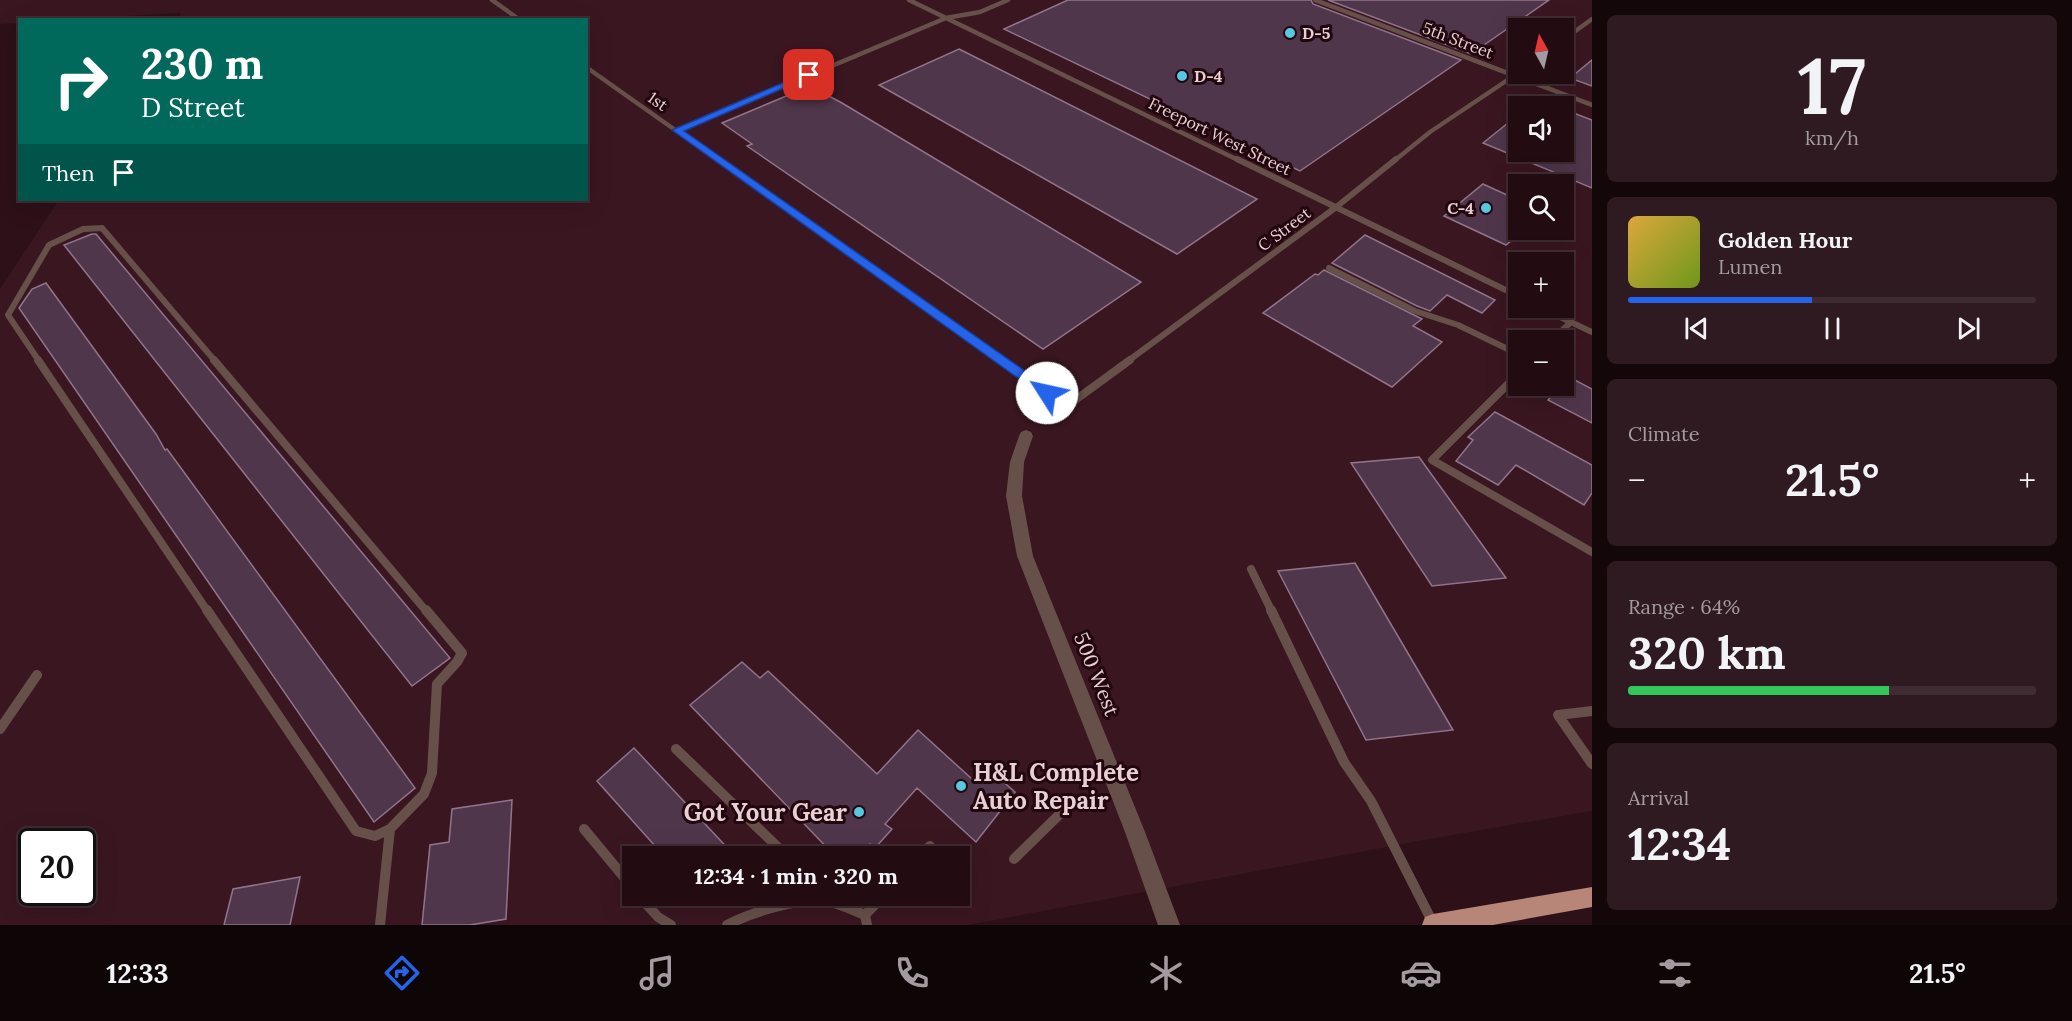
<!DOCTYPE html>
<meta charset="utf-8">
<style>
body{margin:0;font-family:Lora,serif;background:#2e1a20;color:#f1f3f6;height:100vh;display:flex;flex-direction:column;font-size:22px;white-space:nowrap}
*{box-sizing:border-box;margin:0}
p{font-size:20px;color:#a29b9f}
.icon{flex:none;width:33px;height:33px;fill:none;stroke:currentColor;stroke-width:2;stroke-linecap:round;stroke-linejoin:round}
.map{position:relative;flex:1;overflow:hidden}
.sheet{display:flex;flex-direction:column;gap:15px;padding:15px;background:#13070a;width:480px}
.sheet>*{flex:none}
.guide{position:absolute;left:18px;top:18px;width:570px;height:183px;border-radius:0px;box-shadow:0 6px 24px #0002,0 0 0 2px #3f2c32;background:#00695c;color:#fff;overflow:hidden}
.needle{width:39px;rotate:352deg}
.controls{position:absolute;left:1508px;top:18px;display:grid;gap:12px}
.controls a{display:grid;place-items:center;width:66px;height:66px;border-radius:0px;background:#220c12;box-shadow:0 6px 24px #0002,0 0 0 2px #3f2c32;font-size:30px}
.speed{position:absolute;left:18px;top:828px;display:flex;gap:12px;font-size:30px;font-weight:700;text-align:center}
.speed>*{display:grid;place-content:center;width:78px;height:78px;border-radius:50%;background:#220c12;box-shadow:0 6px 24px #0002,0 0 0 2px #3f2c32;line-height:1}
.speed .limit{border:3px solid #111;border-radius:9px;background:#fff;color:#111}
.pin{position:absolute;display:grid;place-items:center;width:51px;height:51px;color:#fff;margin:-26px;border-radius:12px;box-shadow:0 3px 9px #0006}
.me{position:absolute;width:66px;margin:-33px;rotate:305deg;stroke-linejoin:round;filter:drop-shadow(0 0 4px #0008)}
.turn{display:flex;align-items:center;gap:21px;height:126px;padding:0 24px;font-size:27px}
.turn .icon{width:78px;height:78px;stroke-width:2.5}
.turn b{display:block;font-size:42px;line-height:51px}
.then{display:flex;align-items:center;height:57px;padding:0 24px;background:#0003;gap:12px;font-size:22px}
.big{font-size:45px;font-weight:800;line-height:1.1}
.sheet .widget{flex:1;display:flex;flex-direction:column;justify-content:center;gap:9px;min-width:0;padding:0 21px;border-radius:9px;background:#2e1a20}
.sheet .dial{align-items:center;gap:0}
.dial b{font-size:78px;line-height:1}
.song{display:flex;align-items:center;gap:18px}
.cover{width:72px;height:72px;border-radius:9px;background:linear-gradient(135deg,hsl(40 70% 55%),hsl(80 70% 35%))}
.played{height:6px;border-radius:3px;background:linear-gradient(90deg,#2563eb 45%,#3f2c32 45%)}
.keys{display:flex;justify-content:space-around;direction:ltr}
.heat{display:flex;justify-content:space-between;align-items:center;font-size:33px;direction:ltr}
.charge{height:9px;border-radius:4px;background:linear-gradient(90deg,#34c759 64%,#3f2c32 0)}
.trip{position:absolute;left:622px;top:846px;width:348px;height:60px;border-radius:0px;background:#220c12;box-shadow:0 6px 24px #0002,0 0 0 2px #3f2c32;font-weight:800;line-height:60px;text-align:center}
.tab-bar{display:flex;height:96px;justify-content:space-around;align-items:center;background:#0e0507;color:#a29b9f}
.tab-bar .icon{width:42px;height:42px}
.tab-bar .current{color:#2563eb}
.tab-bar b{font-size:27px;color:#f1f3f6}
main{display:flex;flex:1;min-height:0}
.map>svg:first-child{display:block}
</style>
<main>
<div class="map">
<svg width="1592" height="925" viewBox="0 0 1592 925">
<rect width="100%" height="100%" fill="#2d1018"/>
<path fill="#3a1621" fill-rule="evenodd" d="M0,0H1592V811L1435,838L968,925H0V289L59,200H586V20L178,19L181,13L73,19L20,20L19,23L0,24ZM1518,28H1563V74H1518ZM1518,106H1563V152H1518ZM1518,184H1563V230H1518ZM1518,262H1563V308H1518ZM1518,340H1563V386H1518ZM32,842H82V892H32ZM633,856H960V896H633Z"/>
<path fill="#50364b" stroke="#91748b" stroke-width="1.5" d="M1068,0H1311L1313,4L1461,60L1300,171L1004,29Z
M1328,0H1549L1471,54Z
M959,49L1257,199L1177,254L879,85Z
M1592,60V86L1570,78Z
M810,86L842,103L1141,282L1043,349L747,146L752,144L722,123Z
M1563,109L1592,120V188L1483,143L1518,115V152H1563Z
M1483,184L1518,200V235L1506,245L1444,216Z
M92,234H96L450,658L412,686L64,245Z
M1365,235L1495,300L1482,313L1447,295L1430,311L1417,306L1332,263Z
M1324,270L1422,319L1413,326L1442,342L1392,387L1263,313L1315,274L1318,275Z
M46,283L156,434L165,450L167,449L415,788L374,822L19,308L32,289Z
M1569,377L1592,389V423L1548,400Z
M1495,412L1592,465V493L1584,505L1516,465L1498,485L1456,461L1473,440L1468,437Z
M1419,457L1506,578L1432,586L1351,463Z
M1355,563L1453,730L1366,740L1278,571Z
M742,662L760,678L768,671L877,774L918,730L972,779L983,764L1015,792L976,842L917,788L885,824L892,829L875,848L870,844L858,856H835L690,705Z
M634,748L735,856H664L597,781Z
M512,800L506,919L470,925H422L430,845L449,842L452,809Z
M300,877L290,925H224L233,889Z"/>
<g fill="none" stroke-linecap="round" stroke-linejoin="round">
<path stroke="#68504a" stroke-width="4.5" d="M492,0L520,20
M909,0L1240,161
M1315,0L1592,105
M1563,40L1592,19
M586,67L719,161
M677,131L946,18L980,12L1008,0
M1394,161L1430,132L1518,73"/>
<path stroke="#68504a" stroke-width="6" d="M717,159L1003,361
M1237,159L1518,296
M1329,268L1415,311L1458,325L1518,354
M1541,308L1592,332
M1552,340L1571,322
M39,361L8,315L49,245L83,229L102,228L215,361
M1128,361L1335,208L1396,159"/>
<path stroke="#68504a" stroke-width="8" d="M38,360L208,612
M214,360L427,612
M1001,360L1067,406L1130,360
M1518,374L1432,460L1592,552
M1251,569L1272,612"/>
<path stroke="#68504a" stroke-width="10" d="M207,610L356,831L375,836L390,829
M1271,610L1344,762L1371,801L1434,925
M1592,711L1558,715L1592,764
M0,729L37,675
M676,749L787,856
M390,829L424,794L432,773L437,684L457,662L462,653L426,610
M584,829L633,888
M919,856L930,846
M1014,859L1062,812
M639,896L658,917L671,925
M380,925L390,829
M727,925C752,912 798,898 826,901C839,903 852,910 865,915
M867,925L865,915L883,896"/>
<path fill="#68504a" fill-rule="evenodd" d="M1026,430L1031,432L1033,436L1024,462L1022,496L1033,556L1145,832L1180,925H1158L1125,832L1017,556L1006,496L1010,462L1019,436L1021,432Z"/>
<path fill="#b78679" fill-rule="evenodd" d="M1592,887V907L1493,925H1422L1425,917L1433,914Z"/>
</g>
<path fill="#2563eb" stroke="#184099" stroke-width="1.5" d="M806,73L814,75L684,131L1052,390L1054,393L1052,396H1043L672,130Z"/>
<g fill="#56c9e0" stroke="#23070f" stroke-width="2">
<circle cx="1290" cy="33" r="6"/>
<circle cx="1182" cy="76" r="6"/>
<circle cx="1486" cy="208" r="6"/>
<circle cx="961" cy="786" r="6"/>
<circle cx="859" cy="812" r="6"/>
</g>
<g text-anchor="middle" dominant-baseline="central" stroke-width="6" stroke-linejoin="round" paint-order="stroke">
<g font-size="16" font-weight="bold" fill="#e7d1d5" stroke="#23070f" text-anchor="start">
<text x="1302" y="33">D-5</text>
<text x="1194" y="76">D-4</text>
<text x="1474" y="208" text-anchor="end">C-4</text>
</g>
<g font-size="16" fill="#e7d1d5" stroke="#23070f">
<text transform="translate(1458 40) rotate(21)">5th Street</text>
<text transform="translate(658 101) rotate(35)">1st</text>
<text transform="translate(1220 136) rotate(26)">Freeport West Street</text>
<text transform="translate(1284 229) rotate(-37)">C Street</text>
</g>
<g font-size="20" fill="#e7d1d5" stroke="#23070f">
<text transform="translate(1097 674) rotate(68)">500 West</text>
</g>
<g font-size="24" font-weight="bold" fill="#e7d1d5" stroke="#23070f" text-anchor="start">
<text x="973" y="772">H&amp;L Complete<tspan x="973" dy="28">Auto Repair</tspan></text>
<text x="847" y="812" text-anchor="end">Got Your Gear</text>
</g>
</g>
</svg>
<div class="controls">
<a><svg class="needle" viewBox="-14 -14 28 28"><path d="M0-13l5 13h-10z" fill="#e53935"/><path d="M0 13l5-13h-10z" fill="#a29b9f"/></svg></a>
<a><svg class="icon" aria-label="sound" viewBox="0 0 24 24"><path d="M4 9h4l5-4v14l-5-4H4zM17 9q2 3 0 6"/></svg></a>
<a><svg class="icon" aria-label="search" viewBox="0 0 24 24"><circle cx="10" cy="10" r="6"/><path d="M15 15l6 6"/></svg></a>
<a>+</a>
<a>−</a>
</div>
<div class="speed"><div class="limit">20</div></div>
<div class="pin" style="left:809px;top:75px;background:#d93025"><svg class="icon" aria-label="arrive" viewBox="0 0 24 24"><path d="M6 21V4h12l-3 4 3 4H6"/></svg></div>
<svg class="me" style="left:1047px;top:393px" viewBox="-20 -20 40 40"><circle r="19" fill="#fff"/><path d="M0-13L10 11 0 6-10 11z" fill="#2563eb"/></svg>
<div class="trip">12:34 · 1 min · 320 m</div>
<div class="guide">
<div class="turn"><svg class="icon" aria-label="right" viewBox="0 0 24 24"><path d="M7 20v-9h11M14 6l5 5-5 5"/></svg><div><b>230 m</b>D Street</div></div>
<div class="then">Then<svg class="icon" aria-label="arrive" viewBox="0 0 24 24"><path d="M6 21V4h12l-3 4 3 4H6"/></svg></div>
</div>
</div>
<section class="sheet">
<div class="widget dial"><b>17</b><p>km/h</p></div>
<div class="widget">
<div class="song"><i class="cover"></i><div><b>Golden Hour</b><p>Lumen</p></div></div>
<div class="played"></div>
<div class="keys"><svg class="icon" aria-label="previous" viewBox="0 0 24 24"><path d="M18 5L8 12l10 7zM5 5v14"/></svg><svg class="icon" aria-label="pause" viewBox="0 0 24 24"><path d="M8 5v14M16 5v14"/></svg><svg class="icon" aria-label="next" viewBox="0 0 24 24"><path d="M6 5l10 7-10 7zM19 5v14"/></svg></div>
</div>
<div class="widget"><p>Climate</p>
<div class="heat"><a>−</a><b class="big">21.5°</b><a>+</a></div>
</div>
<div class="widget"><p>Range · 64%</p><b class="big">320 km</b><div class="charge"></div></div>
<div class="widget"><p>Arrival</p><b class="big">12:34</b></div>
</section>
</main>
<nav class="tab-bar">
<b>12:33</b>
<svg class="icon current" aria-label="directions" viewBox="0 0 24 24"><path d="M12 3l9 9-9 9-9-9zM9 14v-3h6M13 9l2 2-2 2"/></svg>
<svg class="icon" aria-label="music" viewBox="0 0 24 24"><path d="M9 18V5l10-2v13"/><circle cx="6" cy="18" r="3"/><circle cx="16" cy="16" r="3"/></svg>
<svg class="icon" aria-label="phone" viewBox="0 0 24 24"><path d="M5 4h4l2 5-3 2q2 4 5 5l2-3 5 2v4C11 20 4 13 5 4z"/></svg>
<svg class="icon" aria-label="climate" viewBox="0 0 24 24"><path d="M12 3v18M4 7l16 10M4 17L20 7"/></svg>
<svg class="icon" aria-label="car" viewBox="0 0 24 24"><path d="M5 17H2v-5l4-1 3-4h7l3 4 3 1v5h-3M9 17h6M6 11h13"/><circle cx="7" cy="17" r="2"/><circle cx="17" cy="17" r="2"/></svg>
<svg class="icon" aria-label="filters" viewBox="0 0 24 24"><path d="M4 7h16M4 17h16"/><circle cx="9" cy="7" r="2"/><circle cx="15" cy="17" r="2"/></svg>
<b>21.5°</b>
</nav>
